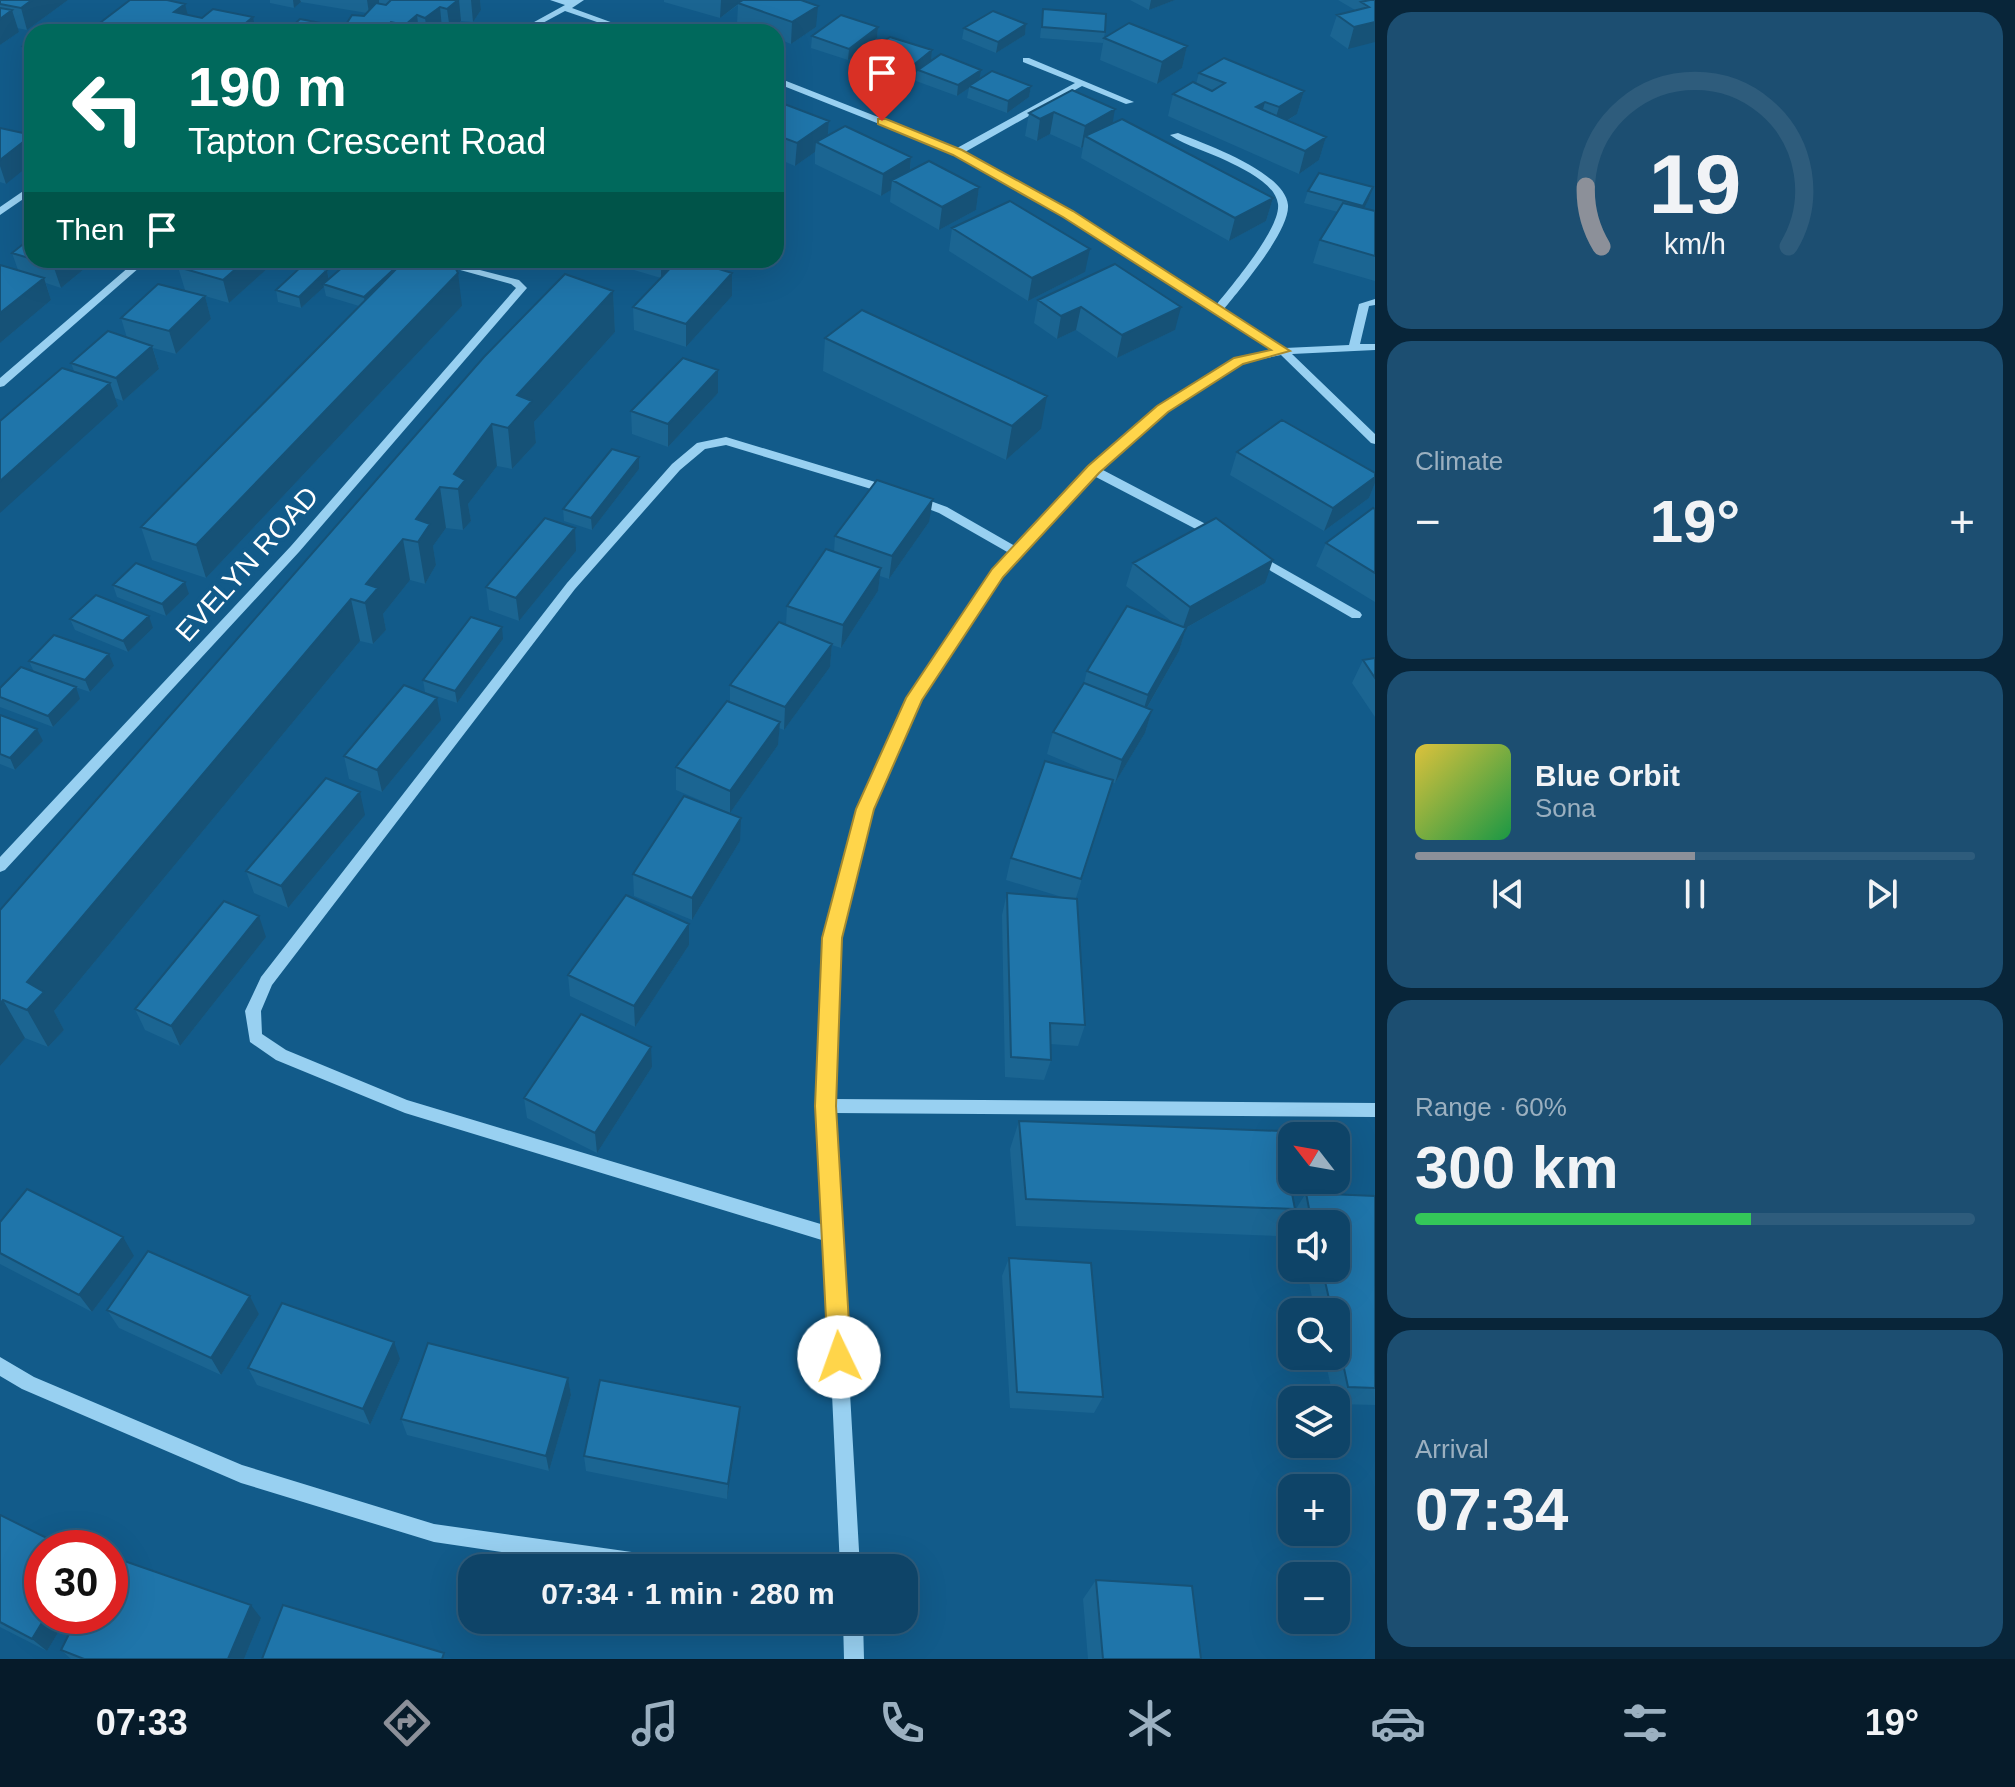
<!DOCTYPE html>
<meta charset="utf-8">
<style>
body{margin:0;font-family:Helvetica,sans-serif;background:#1c4e71;color:#f1f3f6;height:100vh;display:flex;flex-direction:column;font-size:30px;white-space:nowrap}
*{box-sizing:border-box;margin:0}
p{font-size:26px;color:#9bb0c0}
.icon{flex:none;width:44px;height:44px;fill:none;stroke:currentColor;stroke-width:2;stroke-linecap:round;stroke-linejoin:round}
.map{position:relative;flex:1;overflow:hidden}
.drawer{display:flex;flex-direction:column;gap:12px;padding:12px;background:#082539;width:640px}
.drawer>*{flex:none}
.guide{position:absolute;left:24px;top:24px;width:760px;height:244px;border-radius:24px;box-shadow:0 8px 32px #0002,0 0 0 2px #2e5c7c;background:#00695c;color:#fff;overflow:hidden}
.needle{width:52px;rotate:301deg}
.buttons{position:absolute;left:1278px;top:1122px;display:grid;gap:16px}
.buttons a{display:grid;place-items:center;width:72px;height:72px;border-radius:16px;background:#0e4468;box-shadow:0 8px 32px #0002,0 0 0 2px #2e5c7c;font-size:40px}
.speed{position:absolute;left:24px;top:1530px;display:flex;gap:16px;font-size:40px;font-weight:700;text-align:center}
.speed>*{display:grid;place-content:center;width:104px;height:104px;border-radius:50%;background:#0e4468;box-shadow:0 8px 32px #0002,0 0 0 2px #2e5c7c;line-height:1}
.speed .limit{border:12px solid #d22;background:#fff;color:#111}
.pin{position:absolute;display:grid;place-items:center;width:68px;height:68px;color:#fff;margin:-82px -34px;border-radius:50% 50% 50% 0;rotate:-45deg;box-shadow:0 0 8px #0007}
.pin .icon{rotate:45deg}
.me{position:absolute;width:88px;margin:-44px;rotate:357deg;stroke-linejoin:round;filter:drop-shadow(0 0 6px #0008)}
.turn{display:flex;align-items:center;gap:28px;height:168px;padding:0 32px;font-size:36px}
.turn .icon{width:104px;height:104px;stroke-width:2.5}
.turn b{display:block;font-size:56px;line-height:68px}
.then{display:flex;align-items:center;height:76px;padding:0 32px;background:#0003;gap:16px;font-size:30px}
.big{font-size:60px;font-weight:800;line-height:1.1}
.drawer .card{flex:1;display:flex;flex-direction:column;justify-content:center;gap:12px;min-width:0;padding:0 28px;border-radius:24px;background:#1c4e71}
.drawer .dial{align-items:center;gap:0}
.dial svg{height:208px;overflow:visible;fill:none;stroke:#2e5c7c;stroke-width:7;stroke-linecap:round;text-anchor:middle}
.dial text{fill:#f1f3f6;stroke:none}
.song{display:flex;align-items:center;gap:24px}
.cover{width:96px;height:96px;border-radius:12px;background:linear-gradient(135deg,hsl(50 70% 55%),hsl(140 70% 35%))}
.played{height:8px;border-radius:4px;background:linear-gradient(90deg,#8c9099 50%,#2e5c7c 50%)}
.keys{display:flex;justify-content:space-around;direction:ltr}
.heat{display:flex;justify-content:space-between;align-items:center;font-size:44px;direction:ltr}
.charge{height:12px;border-radius:6px;background:linear-gradient(90deg,#34c759 60%,#2e5c7c 0)}
.trip{position:absolute;left:458px;top:1554px;width:460px;height:80px;border-radius:24px;background:#0e4468;box-shadow:0 8px 32px #0002,0 0 0 2px #2e5c7c;font-weight:800;line-height:80px;text-align:center}
.dock{display:flex;height:128px;justify-content:space-around;align-items:center;background:#061b2a;color:#9bb0c0}
.dock .icon{width:56px;height:56px}
.dock .selected{color:#8c9099}
.dock b{font-size:36px;color:#f1f3f6}
main{display:flex;flex:1;min-height:0}
.map>svg:first-child{display:block}
</style>
<main>
<div class="map">
<svg width="1375" height="1659" viewBox="0 0 1375 1659">
<rect width="100%" height="100%" fill="#125b8a"/>
<g fill="none" stroke-linecap="round" stroke-linejoin="round">
<path fill="#98d0f1" fill-rule="evenodd" d="M550,0H584L572,8L638,32H626L565,11L526,32H516L565,5Z
M1023,58H1029L1134,102L1126,104L1082,86L965,152L1071,212L1217,304C1232,285 1281,228 1278,204C1275,183 1243,169 1227,161C1209,152 1186,146 1170,135L1178,133C1205,144 1285,172 1288,205C1290,231 1240,289 1224,309L1285,348L1349,345L1359,304L1375,299V305L1369,306L1360,344H1375V350L1292,354L1375,434V444L1371,443L1281,355L1243,363L1166,411L1101,469L1221,532L1223,535L1221,538H1213L1094,476L1001,576L920,699L872,809L839,938L834,1099L1375,1103V1117L834,1113L860,1568H840L825,1241L405,1113L276,1060L250,1042L245,1011L261,977L567,583L672,464L697,443L726,437L895,488L897,491L891,495L726,445L705,449L680,470L575,589L272,985L261,1011L262,1034L286,1050L407,1100L824,1225L818,1106L825,938L858,809L907,698L993,570L1009,553L939,513L910,502L908,499L914,495L947,507L1015,546L1089,467L1158,407L1235,359L1274,350L1065,216L955,154L776,83V77L957,148L1075,83L1023,62Z
M32,185V193L0,215V207Z
M137,260H148L4,386L0,387V378Z
M424,260H441L519,280L527,288L299,552L5,870L0,872V857L291,546L516,288L511,284Z
M1256,553L1360,612L1362,615L1360,618H1352L1252,560L1250,557Z
M0,1357L34,1377L242,1465L434,1524L674,1558L681,1561L684,1568H609L434,1542L241,1483L22,1389L0,1376Z
M843,1620H863L864,1659H844Z"/>
</g>
<path fill="#1b6592" d="M0,0H68L27,30L17,28L19,32L0,45Z
M270,0H480L481,10L473,22L461,21L450,30L442,28L437,32H286L346,28L345,26L364,16L367,13L301,2L294,8L270,3Z
M664,0H741L816,27L791,44L776,38V32H758L737,24L738,5L720,18L664,2Z
M1130,0H1175L1149,10Z
M1338,0H1375L1348,49L1330,36L1337,15L1355,10Z
M1043,9L1105,32L1103,43L1040,38Z
M1026,24L1025,35L996,53L962,39L964,28Z
M878,27L877,38L848,60L811,48L812,36Z
M1104,38L1187,46L1182,68L1157,84L1100,60Z
M32,39V74L23,46Z
M932,50L931,61L980,79L1031,86L1029,97L1007,113L967,98L969,88L957,96L916,81L917,72L910,78L867,63L868,52Z
M1199,73L1304,91L1297,114L1287,121L1326,137L1319,160L1299,174L1168,116L1173,94L1196,84Z
M1072,90L1112,123L1273,198L1266,221L1229,241L1081,158L1083,147L1081,148L1050,134L1037,141L1025,136L1029,113Z
M776,104L829,121L828,135L911,157L910,171L979,187L976,210L939,230L890,202L891,190L881,196L815,164V152L795,166L776,158Z
M0,128L6,184L0,182Z
M1373,187L1369,199L1364,208L1375,211V281L1313,263L1320,240L1338,212L1304,203L1308,191Z
M952,228L1085,272L1028,301L949,251Z
M32,237V260H95L61,288L46,283L51,300L0,343V265L18,270L12,253Z
M187,260H277L229,303L205,296L211,319L176,354L153,348L159,369L123,401L115,398L118,406L74,371L71,363L127,338L121,318L185,290L178,267Z
M600,260H677L661,278Z
M1115,264L1175,330L1117,358L1076,330L1057,339L1034,323L1038,300Z
M327,270L329,280L462,306L206,578L152,560L141,527L359,306L326,296L324,287L301,308L278,302L276,290Z
M613,291L615,332L534,422L536,443L512,469L497,466L468,504L471,521L463,530L446,528L433,546L436,565L425,584L410,580L383,614L386,630L373,644L360,641L54,1011L64,1030L48,1047L25,1038L0,1066V910Z
M732,296L686,347L634,330L633,307Z
M825,338L1041,429L1006,460L823,371Z
M718,370V393L668,447L632,434L631,411Z
M1237,452L1375,473V483L1369,498L1324,531L1230,475Z
M639,457V469L592,530L564,521L563,509Z
M1375,509V602L1316,566L1326,543Z
M929,522L889,579L880,576L878,591L841,648L832,645L830,667L784,730L779,728L778,745L730,813L676,790V767L730,702V685L786,625L787,606L834,552L835,536Z
M576,551L519,621L489,610L486,587Z
M1133,563L1265,583L1186,628L1179,651L1147,708L1152,710L1145,733L1115,783L1112,782L1076,898L1085,1025L1078,1046L1050,1044L1051,1060L1044,1080L1005,1077L1002,915L1007,893L1062,897L1006,880L1011,858L1097,775L1047,754L1053,732L1084,683L1087,671L1175,624L1126,586Z
M113,585L189,594L166,616L117,597Z
M70,619L153,628L128,652L75,630Z
M503,639L457,703L425,692L423,680Z
M1375,658V717L1352,683L1363,660Z
M29,661L114,666L90,692L66,684L80,699L53,727L0,707V688L34,672Z
M0,715L43,741L15,770L0,764Z
M441,720L382,792L349,779L344,756Z
M365,815L288,908L254,893L246,871Z
M740,841L692,920L634,896L633,874Z
M689,924V945L635,1027L570,996L568,975Z
M266,937L180,1046L145,1030L135,1009Z
M652,1067L597,1153L527,1118L524,1098Z
M1019,1121L1295,1209L1278,1236L1016,1226L1010,1149Z
M1306,1193L1375,1196V1405L1336,1404V1400H1334L1324,1356H1336V1312H1315L1306,1268H1336V1224H1296L1294,1212Z
M0,1222L134,1256L92,1312L0,1264Z
M1009,1258L1103,1397L1094,1413L1010,1408L1002,1276Z
M250,1296L259,1314L221,1375L119,1328L107,1310Z
M400,1359L370,1425L257,1385L248,1368Z
M568,1378L571,1395L549,1471L407,1435L401,1419Z
M739,1423L727,1499L586,1471L584,1456Z
M0,1515L42,1616H68L47,1651L0,1627Z
M1096,1580L1201,1659H1088L1083,1599Z
M261,1618L244,1659H71L61,1650Z"/>
<path fill="#165277" d="M32,0H68L27,30L21,8Z
M293,0H300L301,2L294,8Z
M367,0H379V3L369,13Z
M458,0H459L461,21L450,30L447,9Z
M471,0H480L481,10L473,22Z
M721,0H741V2L720,18Z
M1151,0H1175L1149,10Z
M185,4L192,32L174,12Z
M818,6L816,27L791,44L792,22Z
M440,7L442,28L437,32H427L425,18Z
M12,10L19,32L0,45V19Z
M417,15L419,32H406L405,25Z
M253,17L256,32L241,27Z
M391,22L393,32H382V31Z
M1375,22V42L1348,49L1354,27Z
M1026,24L1025,35L996,53L998,42Z
M878,27L877,38L848,60L849,49Z
M1187,46L1182,68L1157,84L1162,62Z
M932,50L931,62L918,70L917,72L910,78L911,67Z
M981,70L979,81L969,86V88L957,96L958,85Z
M1031,86L1029,97L1007,113L1008,101Z
M1304,91L1297,114L1272,130L1279,107Z
M1265,102L1259,124L1256,107Z
M1115,109L1111,132L1085,136L1083,147L1081,148L1085,126Z
M1054,112L1050,134L1037,141L1040,119Z
M829,121L827,144L816,142L815,152L795,166L797,143Z
M32,135V163L6,184L0,166V160Z
M1326,137L1319,160L1299,174L1305,151Z
M911,157L909,179L892,180L891,190L881,196L883,174Z
M979,187L976,210L939,230L942,207Z
M1373,187L1369,199L1359,218L1363,206Z
M1273,198L1266,221L1229,241L1235,218Z
M1090,249L1085,272L1028,301L1032,278Z
M59,260H95L61,288L53,265Z
M246,260H277L229,303L223,280Z
M661,260H677L661,278Z
M714,260H723V272L709,266Z
M394,269L366,309L364,297Z
M327,270L329,282L323,284L324,287L301,308L299,297Z
M458,273L462,306L206,578L196,545Z
M732,273V296L686,347V324Z
M44,278L51,300L0,343V313Z
M613,291L615,332L534,422L536,443L512,469L508,428L517,395Z
M205,296L211,319L176,354L169,331Z
M1081,307L1076,330L1057,339L1061,316Z
M1181,307L1175,330L1117,358L1122,335Z
M152,346L159,369L123,401L116,378Z
M718,370V393L668,447V424Z
M110,383L118,406L0,513V481Z
M1047,396L1041,429L1006,460L1012,426Z
M492,424L497,466L468,504L471,521L463,530L458,489L454,474Z
M639,457V469L592,530L591,518Z
M1375,477V483L1369,498L1324,531L1333,508Z
M440,487L446,528L433,546L436,565L425,584L418,542L416,519Z
M933,499L929,522L889,579L892,556Z
M575,528L576,551L519,621L516,598Z
M403,539L410,580L383,614L386,630L373,644L365,603L366,584Z
M1273,560L1265,583L1182,630L1190,607Z
M881,568L878,591L841,648L843,625Z
M185,582L189,594L166,616L162,604Z
M351,599L360,641L54,1011L64,1030L48,1047L27,1010V982Z
M149,616L153,628L128,652L123,641Z
M502,627L503,639L457,703L455,691Z
M1186,628L1179,651L1141,718L1148,695Z
M832,644L830,667L784,730L785,707Z
M109,654L114,666L90,692L85,680Z
M76,687L80,699L53,727L48,716Z
M437,698L441,720L382,792L377,770Z
M1152,710L1145,733L1115,783L1122,760Z
M780,722L778,745L730,813V791Z
M37,729L43,741L15,770L10,758Z
M360,792L365,815L288,908L281,886Z
M741,818L740,841L692,920V898Z
M259,916L266,937L180,1046L171,1026Z
M689,924V945L635,1027L634,1006Z
M3,1000L25,1038L0,1066V1004Z
M651,1047L652,1067L597,1153L595,1133Z
M123,1237L134,1256L92,1312L79,1295Z
M250,1296L259,1314L221,1375L211,1358Z
M394,1342L400,1359L370,1425L363,1409Z
M568,1378L571,1395L549,1471L546,1456Z
M740,1407L739,1423L727,1499L728,1484Z
M251,1605L261,1618L244,1659H228Z
M46,1616H68L47,1651L32,1639Z"/>
<path fill="#1f75aa" stroke="#165277" stroke-width="2" d="M0,0H32L21,8L0,4Z
M130,0H167L185,4L174,12L202,18L213,9L253,17L241,27L264,32H88Z
M391,0H458L447,9L440,7L425,18L417,15L405,25L391,22L382,31L345,26L352,15L364,16L376,3L386,5Z
M743,0H801L818,6L792,22L738,3Z
M1370,0H1375V22L1354,27L1337,15L1369,7L1361,2Z
M0,8L12,10L0,19Z
M1043,9L1106,14L1105,32L1042,27Z
M993,11L1026,24L998,42L964,28Z
M841,15L878,27L849,49L812,36Z
M300,19L357,30L355,32H286Z
M1129,23L1187,46L1162,62L1104,38Z
M51,25L84,32H42Z
M890,37L932,50L911,67L868,52Z
M32,39V48L23,46Z
M941,54L981,70L958,85L918,70Z
M1224,58L1304,91L1279,107L1265,102L1256,107L1326,137L1305,151L1173,94L1193,82L1212,91L1225,83L1199,73Z
M992,71L1031,86L1008,101L969,86Z
M1072,90L1115,109L1085,126L1054,112L1040,119L1029,113Z
M779,102L829,121L797,143L776,135V104Z
M1122,119L1273,198L1235,218L1085,136Z
M845,126L911,157L883,174L816,142Z
M0,128L32,135L0,160Z
M929,161L979,187L942,207L892,180Z
M1319,173L1373,187L1363,206L1308,191Z
M1010,201L1090,249L1032,278L952,228Z
M1343,203L1375,211V256L1320,240Z
M32,237V259L12,253Z
M37,260H59L53,265Z
M187,260H246L223,280L178,267Z
M351,260H364L394,269L364,297L323,284Z
M405,260H436L454,265L458,273L196,545L141,527Z
M678,260H714L709,266L732,273L686,324L633,307Z
M304,264L327,270L299,297L276,290Z
M1115,264L1181,307L1122,335L1081,307L1061,316L1038,300Z
M0,265L44,278L0,313Z
M565,274L613,291L517,395L532,401L508,428L492,424L454,474L465,480L458,489L440,487L416,519L430,524L418,542L403,539L366,584L378,588L365,603L351,599L27,982L44,992L27,1010L3,1000L0,1004V910L484,357Z
M158,284L205,296L169,331L121,318Z
M862,310L1047,396L1012,426L825,338Z
M108,331L152,346L116,378L71,363Z
M683,358L718,370L668,424L631,411Z
M62,368L110,383L0,481V421Z
M1282,420L1375,473V477L1333,508L1237,452Z
M612,449L639,457L591,518L563,509Z
M877,480L933,499L892,556L835,536Z
M1373,508L1375,509V573L1326,543Z
M545,518L575,528L516,598L486,587Z
M1216,518L1273,560L1190,607L1133,563Z
M826,549L881,568L843,625L787,606Z
M136,563L185,582L162,604L113,585Z
M96,595L149,616L123,641L70,619Z
M1127,606L1186,628L1148,695L1087,671Z
M471,617L502,627L455,691L423,680Z
M779,622L832,644L785,707L730,685Z
M54,635L109,654L85,680L29,661Z
M1375,658V678L1363,660Z
M21,667L76,687L48,716L0,697V688Z
M1084,683L1152,710L1122,760L1053,732Z
M404,685L437,698L377,770L344,756Z
M727,701L780,722L730,791L676,767Z
M0,715L37,729L10,758L0,754Z
M1045,761L1113,780L1081,879L1011,858Z
M326,778L360,792L281,886L246,871Z
M684,796L741,818L692,898L633,874Z
M1007,893L1077,899L1085,1025L1050,1023L1051,1060L1011,1057Z
M626,895L689,924L634,1006L568,975Z
M224,901L259,916L171,1026L135,1009Z
M581,1014L651,1047L595,1133L524,1098Z
M1019,1121L1280,1131L1295,1209L1026,1199Z
M27,1189L123,1237L79,1295L0,1253V1222Z
M1306,1193L1375,1196V1388L1348,1387L1336,1331V1312H1332L1322,1268H1336V1224H1312Z
M148,1251L250,1296L211,1358L107,1310Z
M1009,1258L1091,1263L1103,1397L1017,1392Z
M282,1303L394,1342L363,1409L248,1368Z
M428,1343L568,1378L546,1456L401,1419Z
M600,1380L740,1407L728,1484L584,1456Z
M0,1515L67,1548H42V1616H46L32,1639L0,1622Z
M110,1556L251,1605L228,1659H84L61,1650L78,1616H110Z
M1096,1580L1192,1586L1201,1659H1103Z
M283,1605L444,1653L442,1659H262Z"/>
<path fill="#ffd54a" stroke="#a68a30" stroke-width="2" d="M878,119H886L962,150L1073,211L1290,351L1243,364L1168,412L1099,473L1003,577L922,700L874,809L842,938L836,1106L851,1357L847,1364L839,1368L831,1364L828,1357L815,1106L822,938L856,809L906,698L992,569L1088,466L1157,406L1234,358L1271,350L1063,217L953,155L878,124Z"/>
<g text-anchor="middle" dominant-baseline="central" stroke-width="8" stroke-linejoin="round" paint-order="stroke">
<g font-size="28" fill="#fff" stroke="#125b8a">
<text transform="translate(247 564) rotate(-48)">EVELYN ROAD</text>
</g>
</g>
</svg>
<div class="buttons">
<a><svg class="needle" viewBox="-14 -14 28 28"><path d="M0-13l5 13h-10z" fill="#e53935"/><path d="M0 13l5-13h-10z" fill="#9bb0c0"/></svg></a>
<a><svg class="icon" aria-label="sound" viewBox="0 0 24 24"><path d="M4 9h4l5-4v14l-5-4H4zM17 9q2 3 0 6"/></svg></a>
<a><svg class="icon" aria-label="search" viewBox="0 0 24 24"><circle cx="10" cy="10" r="6"/><path d="M15 15l6 6"/></svg></a>
<a><svg class="icon" aria-label="layers" viewBox="0 0 24 24"><path d="M12 4l9 5-9 5-9-5zM3 14l9 5 9-5"/></svg></a>
<a>+</a>
<a>−</a>
</div>
<div class="speed"><div class="limit">30</div></div>
<div class="pin" style="left:882px;top:121px;background:#d93025"><svg class="icon" aria-label="arrive" viewBox="0 0 24 24"><path d="M6 21V4h12l-3 4 3 4H6"/></svg></div>
<svg class="me" style="left:839px;top:1357px" viewBox="-20 -20 40 40"><circle r="19" fill="#fff"/><path d="M0-13L10 11 0 6-10 11z" fill="#ffd54a"/></svg>
<div class="trip">07:34 · 1 min · 280 m</div>
<div class="guide">
<div class="turn"><svg class="icon" aria-label="left" viewBox="0 0 24 24"><path d="M17 20v-9H6M10 6l-5 5 5 5"/></svg><div><b>190 m</b>Tapton Crescent Road</div></div>
<div class="then">Then<svg class="icon" aria-label="arrive" viewBox="0 0 24 24"><path d="M6 21V4h12l-3 4 3 4H6"/></svg></div>
</div>
</div>
<section class="drawer">
<div class="card dial"><svg viewBox="0 0 100 80">
<path d="M14 69A42 42 0 1 1 86 69"/>
<path d="M14 69A42 42 0 0 1 8 46" stroke="#8c9099"/>
<text x="50" y="56" font-size="32" font-weight="700">19</text>
<text x="50" y="72" font-size="11">km/h</text>
</svg></div>
<div class="card"><p>Climate</p>
<div class="heat"><a>−</a><b class="big">19°</b><a>+</a></div>
</div>
<div class="card">
<div class="song"><i class="cover"></i><div><b>Blue Orbit</b><p>Sona</p></div></div>
<div class="played"></div>
<div class="keys"><svg class="icon" aria-label="previous" viewBox="0 0 24 24"><path d="M18 5L8 12l10 7zM5 5v14"/></svg><svg class="icon" aria-label="pause" viewBox="0 0 24 24"><path d="M8 5v14M16 5v14"/></svg><svg class="icon" aria-label="next" viewBox="0 0 24 24"><path d="M6 5l10 7-10 7zM19 5v14"/></svg></div>
</div>
<div class="card"><p>Range · 60%</p><b class="big">300 km</b><div class="charge"></div></div>
<div class="card"><p>Arrival</p><b class="big">07:34</b></div>
</section>
</main>
<nav class="dock">
<b>07:33</b>
<svg class="icon selected" aria-label="directions" viewBox="0 0 24 24"><path d="M12 3l9 9-9 9-9-9zM9 14v-3h6M13 9l2 2-2 2"/></svg>
<svg class="icon" aria-label="music" viewBox="0 0 24 24"><path d="M9 18V5l10-2v13"/><circle cx="6" cy="18" r="3"/><circle cx="16" cy="16" r="3"/></svg>
<svg class="icon" aria-label="phone" viewBox="0 0 24 24"><path d="M5 4h4l2 5-3 2q2 4 5 5l2-3 5 2v4C11 20 4 13 5 4z"/></svg>
<svg class="icon" aria-label="climate" viewBox="0 0 24 24"><path d="M12 3v18M4 7l16 10M4 17L20 7"/></svg>
<svg class="icon" aria-label="car" viewBox="0 0 24 24"><path d="M5 17H2v-5l4-1 3-4h7l3 4 3 1v5h-3M9 17h6M6 11h13"/><circle cx="7" cy="17" r="2"/><circle cx="17" cy="17" r="2"/></svg>
<svg class="icon" aria-label="filters" viewBox="0 0 24 24"><path d="M4 7h16M4 17h16"/><circle cx="9" cy="7" r="2"/><circle cx="15" cy="17" r="2"/></svg>
<b>19°</b>
</nav>
